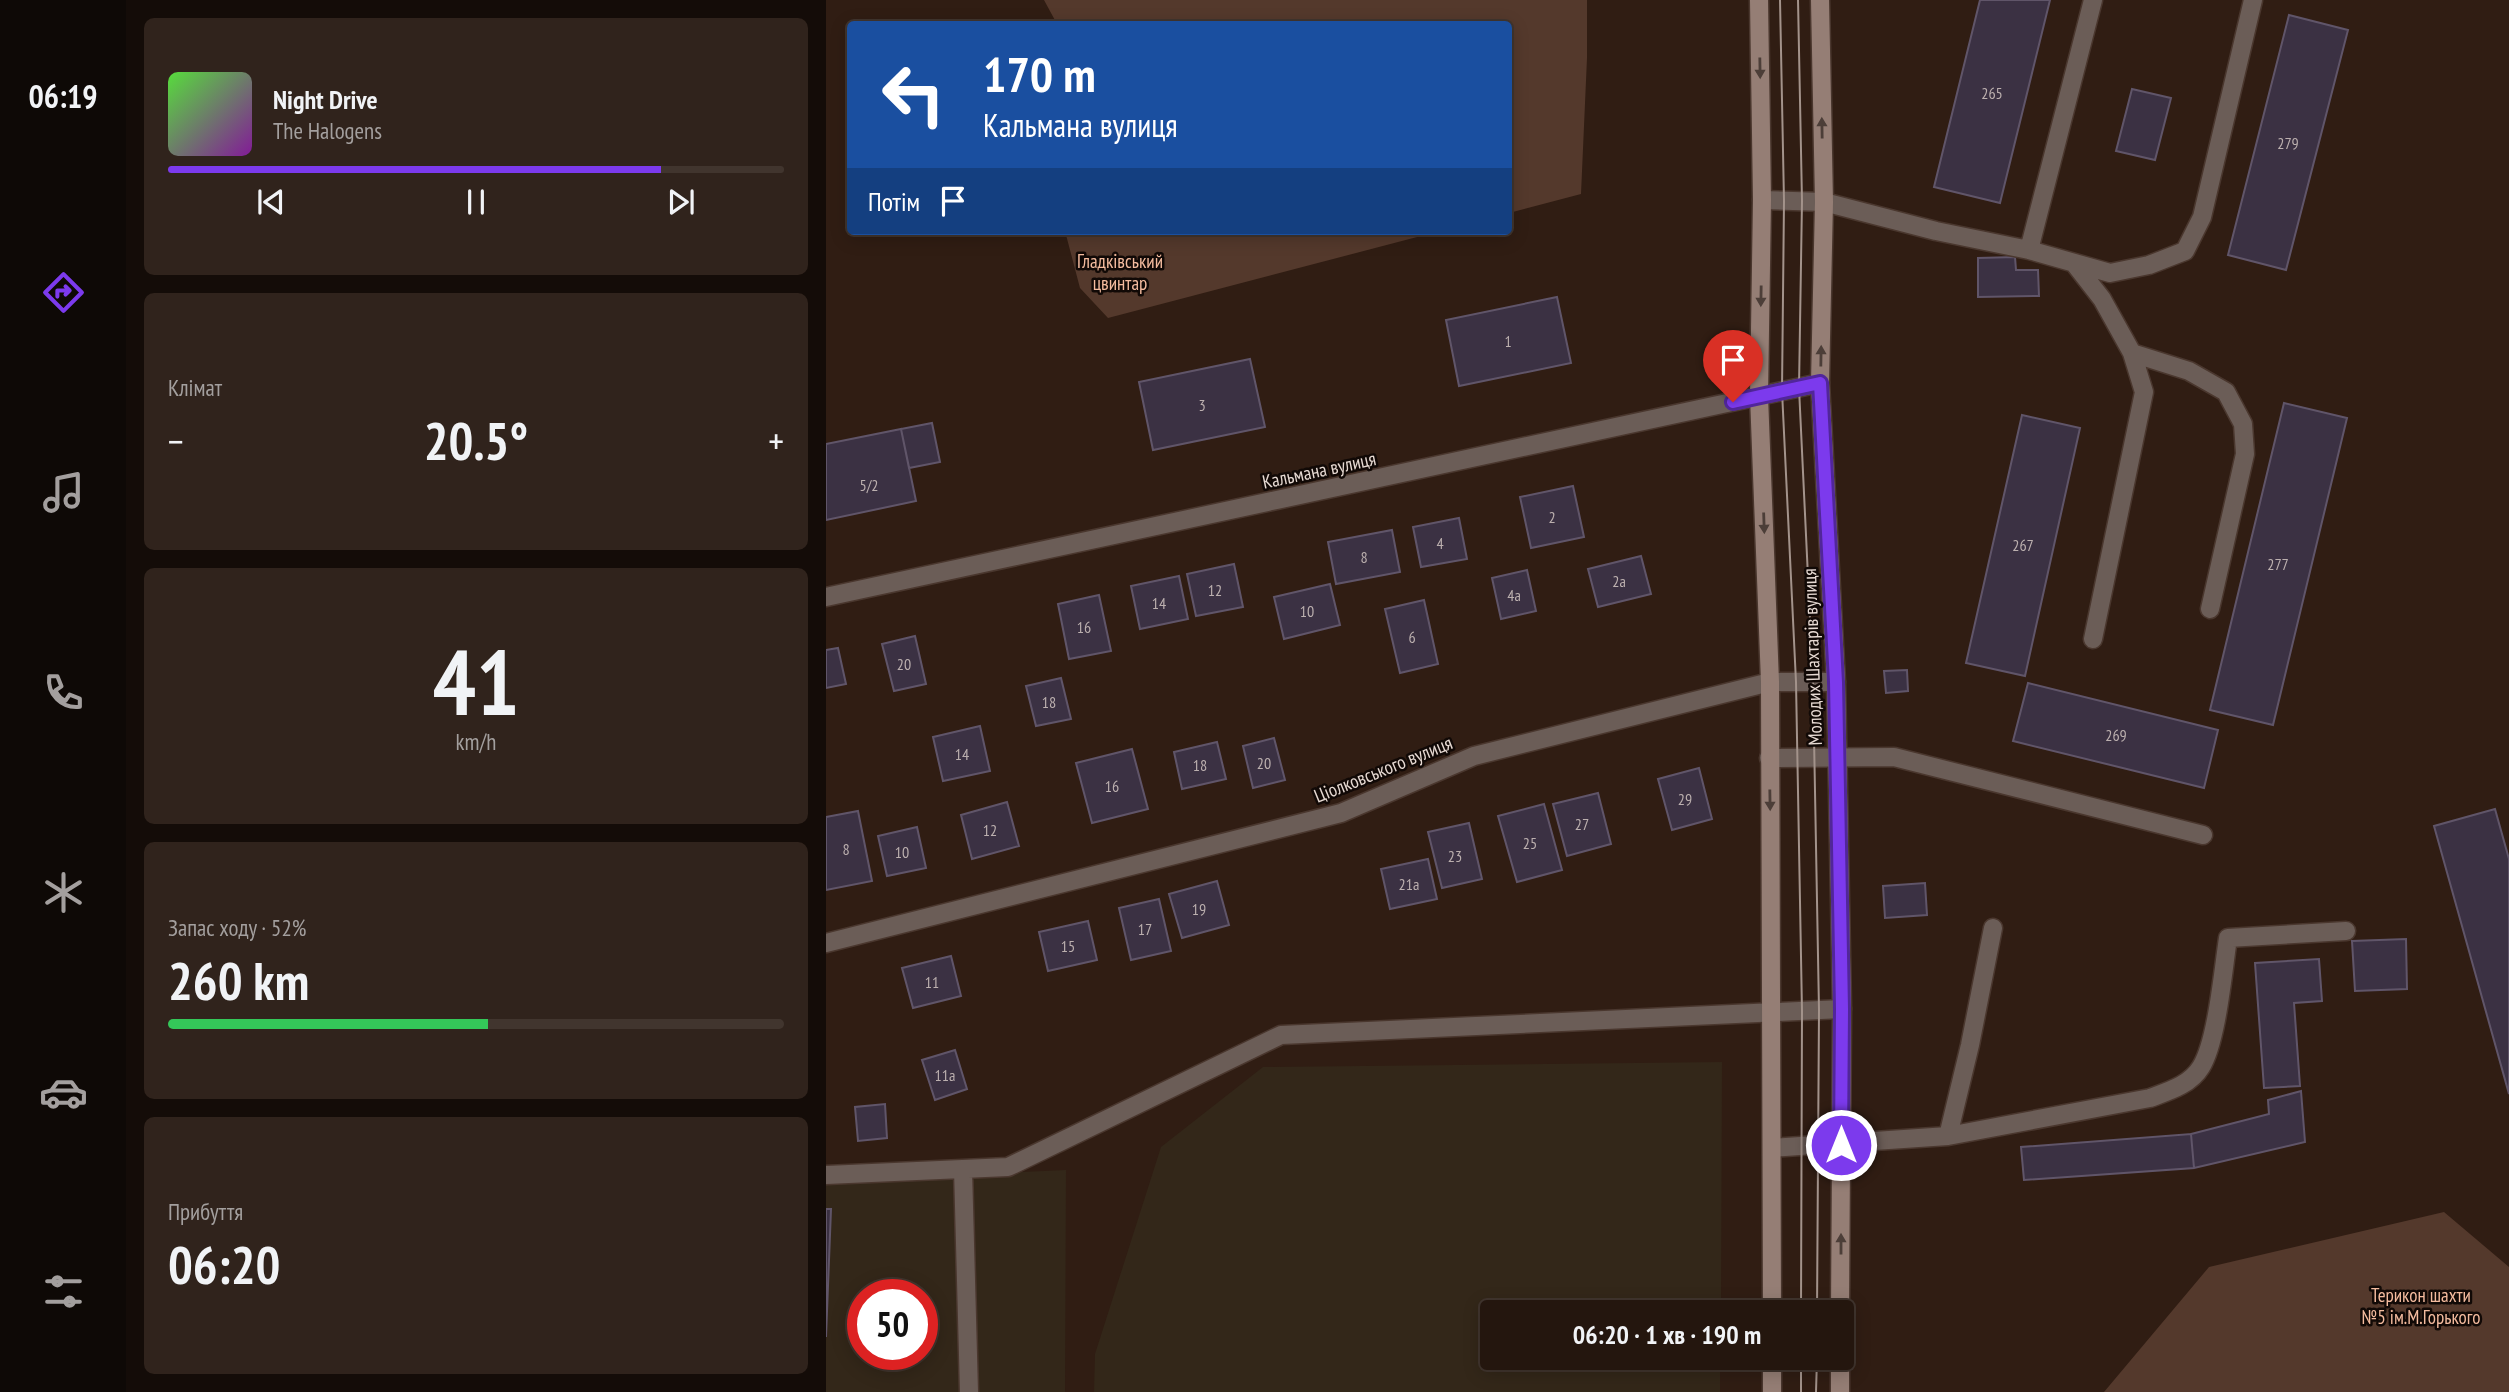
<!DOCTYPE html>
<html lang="uk">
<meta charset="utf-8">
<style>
body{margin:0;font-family:"PT Sans Narrow",sans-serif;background:#30231c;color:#f1f3f6;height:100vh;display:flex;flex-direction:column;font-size:26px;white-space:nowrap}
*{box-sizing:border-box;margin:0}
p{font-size:23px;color:#a39f9e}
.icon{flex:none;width:38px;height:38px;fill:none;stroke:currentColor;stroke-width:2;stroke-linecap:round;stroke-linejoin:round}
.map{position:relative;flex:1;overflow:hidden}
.panel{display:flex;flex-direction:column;gap:18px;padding:18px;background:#140c08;width:700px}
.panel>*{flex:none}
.hud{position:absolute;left:21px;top:21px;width:665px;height:214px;border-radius:7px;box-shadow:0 4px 18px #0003,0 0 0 2px #41352e;background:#1a4fa0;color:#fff;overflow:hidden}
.speed{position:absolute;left:21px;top:1279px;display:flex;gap:14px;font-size:35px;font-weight:700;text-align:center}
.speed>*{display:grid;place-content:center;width:91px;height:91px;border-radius:50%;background:#24160e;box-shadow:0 4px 18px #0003,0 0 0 2px #41352e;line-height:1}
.speed .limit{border:10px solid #d22;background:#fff;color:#111}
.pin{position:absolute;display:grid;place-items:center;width:60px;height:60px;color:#fff;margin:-72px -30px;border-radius:50% 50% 50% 0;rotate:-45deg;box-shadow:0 0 7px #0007}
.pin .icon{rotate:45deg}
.me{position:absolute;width:77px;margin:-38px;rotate:0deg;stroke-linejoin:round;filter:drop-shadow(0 0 5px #0008)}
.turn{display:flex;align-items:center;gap:24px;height:147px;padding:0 21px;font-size:32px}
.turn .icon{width:91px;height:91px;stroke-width:2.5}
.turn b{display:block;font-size:49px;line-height:60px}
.then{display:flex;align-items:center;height:66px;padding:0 21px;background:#0003;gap:14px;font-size:26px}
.big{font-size:52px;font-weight:800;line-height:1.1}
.panel .tile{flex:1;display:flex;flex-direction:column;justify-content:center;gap:10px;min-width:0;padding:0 24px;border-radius:10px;background:#30231c}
.panel .dial{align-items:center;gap:0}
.dial b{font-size:91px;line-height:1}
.song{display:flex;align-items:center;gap:21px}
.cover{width:84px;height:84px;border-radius:10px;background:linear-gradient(135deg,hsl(110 70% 55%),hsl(290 70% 35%))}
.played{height:7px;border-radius:4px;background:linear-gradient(90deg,#7c3aed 80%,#41352e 80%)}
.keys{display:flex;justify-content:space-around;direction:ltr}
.heat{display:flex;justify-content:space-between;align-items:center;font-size:38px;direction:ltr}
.charge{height:10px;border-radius:5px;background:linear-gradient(90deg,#34c759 52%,#41352e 0)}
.trip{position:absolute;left:654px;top:1300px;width:374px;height:70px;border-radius:7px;background:#24160e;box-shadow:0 4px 18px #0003,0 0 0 2px #41352e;font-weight:800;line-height:70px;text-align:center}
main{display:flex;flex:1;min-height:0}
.menu{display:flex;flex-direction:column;width:126px;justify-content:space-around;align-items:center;background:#0e0906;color:#a39f9e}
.menu .icon{width:49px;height:49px}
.menu .active{color:#7c3aed}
.menu b{font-size:32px;color:#f1f3f6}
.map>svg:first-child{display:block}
</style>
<main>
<nav class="menu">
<b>06:19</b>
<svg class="icon active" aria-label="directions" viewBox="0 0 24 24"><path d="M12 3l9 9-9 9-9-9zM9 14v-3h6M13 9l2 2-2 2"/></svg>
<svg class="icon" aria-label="music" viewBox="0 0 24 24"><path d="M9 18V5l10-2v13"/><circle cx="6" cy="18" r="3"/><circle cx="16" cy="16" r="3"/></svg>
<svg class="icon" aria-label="phone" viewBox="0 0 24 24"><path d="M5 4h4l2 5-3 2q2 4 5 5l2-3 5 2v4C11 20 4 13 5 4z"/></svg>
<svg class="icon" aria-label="climate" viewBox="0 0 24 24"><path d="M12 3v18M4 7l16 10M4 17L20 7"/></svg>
<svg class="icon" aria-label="car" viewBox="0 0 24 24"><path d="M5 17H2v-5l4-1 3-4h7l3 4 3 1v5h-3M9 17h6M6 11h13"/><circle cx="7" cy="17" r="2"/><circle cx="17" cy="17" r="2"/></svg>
<svg class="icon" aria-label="filters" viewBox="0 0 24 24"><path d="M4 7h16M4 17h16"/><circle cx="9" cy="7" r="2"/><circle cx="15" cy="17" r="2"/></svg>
</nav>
<section class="panel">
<div class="tile">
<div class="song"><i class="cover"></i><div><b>Night Drive</b><p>The Halogens</p></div></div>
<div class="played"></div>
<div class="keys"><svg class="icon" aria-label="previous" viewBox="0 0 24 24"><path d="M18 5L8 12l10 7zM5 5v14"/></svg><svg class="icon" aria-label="pause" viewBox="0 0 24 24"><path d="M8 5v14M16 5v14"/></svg><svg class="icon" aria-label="next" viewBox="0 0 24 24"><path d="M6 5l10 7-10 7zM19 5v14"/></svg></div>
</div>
<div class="tile"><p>Клімат</p>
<div class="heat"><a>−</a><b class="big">20.5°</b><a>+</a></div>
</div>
<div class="tile dial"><b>41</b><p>km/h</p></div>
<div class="tile"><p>Запас ходу · 52%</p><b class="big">260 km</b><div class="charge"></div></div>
<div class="tile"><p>Прибуття</p><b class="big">06:20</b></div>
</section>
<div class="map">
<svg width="1683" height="1392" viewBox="0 0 1683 1392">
<rect width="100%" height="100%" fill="#301d13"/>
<path fill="#332719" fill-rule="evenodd" d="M896,1062L895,1312H667V1358H894V1392H268L269,1354L335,1147L437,1067Z
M240,1170L239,1392H0V1181ZM37,1295H96V1354H37Z"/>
<path fill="#54392c" d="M218,0H761V58L755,194L683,213L682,24H231Z
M239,231H614L282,318L254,288Z
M1618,1212L1683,1267V1392H1278L1383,1267Z"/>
<path fill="#3b3143" stroke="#605569" stroke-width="2" d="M1154,0H1224L1174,203L1108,187Z
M1463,15L1522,30L1460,270L1402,255Z
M1306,89L1345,98L1329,160L1290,151Z
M1189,257L1190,270H1212L1213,296L1152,297V258Z
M731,297L745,363L633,386L620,320Z
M424,359L439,427L327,450L313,382Z
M1458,403L1521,418L1447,725L1384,710Z
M1196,415L1254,428L1199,676L1140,663Z
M106,423L114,462L83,468L75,429Z
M75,429L90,501L0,520V444Z
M747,486L758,537L705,548L694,497Z
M633,518L641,559L595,567L587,527Z
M566,530L574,572L510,584L502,542Z
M815,556L825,594L772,607L762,569Z
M408,564L417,607L370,616L361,574Z
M701,570L710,611L675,619L666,578Z
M353,576L362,619L314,629L305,586Z
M504,584L514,625L458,639L448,597Z
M273,595L285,651L243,659L232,604Z
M598,600L612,664L574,673L559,609Z
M89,636L100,684L68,691L56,644Z
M12,648L20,684L0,688V650Z
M1081,670L1082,691L1060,693L1058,671Z
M235,678L245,719L210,726L200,686Z
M1202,683L1392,730L1378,788L1187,741Z
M154,726L164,771L117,781L107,737Z
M448,738L459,780L427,788L417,746Z
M391,742L400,779L356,789L348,752Z
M306,749L322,809L266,823L250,763Z
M873,768L886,819L846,830L832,779Z
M772,793L785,844L741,856L727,804Z
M181,802L193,846L146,859L135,815Z
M718,804L736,870L691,882L672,816Z
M1669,809L1683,859V1094L1608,826Z
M32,811L46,881L0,890V817Z
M643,823L656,879L616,888L602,832Z
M91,827L100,868L61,876L52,836Z
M602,859L611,899L564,909L555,869Z
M391,881L403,925L356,938L343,894Z
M1099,883L1101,915L1059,918L1057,886Z
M333,899L345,951L305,960L293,908Z
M262,921L271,960L222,971L213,932Z
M1580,939L1581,989L1529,991L1526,941Z
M125,956L135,996L87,1008L76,968Z
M1493,959L1496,1001L1468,1003L1474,1086L1438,1088L1429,963Z
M129,1050L141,1089L109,1100L96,1060Z
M1475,1091L1479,1142L1368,1168L1365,1134L1443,1114L1442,1100Z
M59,1104L61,1138L32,1141L29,1107Z
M1365,1134L1368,1168L1198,1180L1195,1147Z
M0,1209H5L0,1337Z"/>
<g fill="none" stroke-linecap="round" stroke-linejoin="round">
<g stroke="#4a372e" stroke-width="21">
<path id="service" d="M1267,0L1203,250L1284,273L1323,265L1359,251L1376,217L1427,0
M936,200L998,202L1110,231L1203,250
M1248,263L1276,299L1306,353L1318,392L1267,639
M1306,353L1363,371L1400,392L1417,424L1419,454L1384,609
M943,758L1068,757L1377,835
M1122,1136L1324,1098C1343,1091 1364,1085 1375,1067C1391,1041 1397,971 1402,938L1520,931
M946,1148L1122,1136L1144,1045L1167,928
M137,1169L143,1392
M0,1175L182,1167L455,1035L1016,1009"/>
</g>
<g stroke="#4a372e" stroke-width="21">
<path id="minor" d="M0,597L994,383
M0,943L515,813L648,756L944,682H1010"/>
</g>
<g stroke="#4a372e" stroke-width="21">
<path id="secondary" d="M933,0L936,200L933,396L944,682L946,1312
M994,0L998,202L994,383L1010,682L1016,1009L1014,1312
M946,1392V1358
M1014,1392V1358"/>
</g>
<use href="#service" stroke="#6b5d57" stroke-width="18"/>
<use href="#minor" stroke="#6b5d57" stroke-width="18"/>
<use href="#secondary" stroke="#957e75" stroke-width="18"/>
<path stroke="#a3938b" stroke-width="2" d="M954,0L958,201L956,391L970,682L976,1011L975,1312
M972,0L976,201L973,388L987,682L993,1010L991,1312
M975,1392V1358
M990,1392L991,1358"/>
</g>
<defs><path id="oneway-solid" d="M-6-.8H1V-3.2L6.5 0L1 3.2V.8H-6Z" transform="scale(1.75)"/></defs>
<g fill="#4c3e38">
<use href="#oneway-solid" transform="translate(934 68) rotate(89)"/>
<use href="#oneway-solid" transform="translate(996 128) rotate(-91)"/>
<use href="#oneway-solid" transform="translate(935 296) rotate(91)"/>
<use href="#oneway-solid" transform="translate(995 356) rotate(-89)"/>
<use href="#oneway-solid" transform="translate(938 523) rotate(88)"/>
<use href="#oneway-solid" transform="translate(944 800) rotate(89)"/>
<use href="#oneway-solid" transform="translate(1015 1244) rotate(-90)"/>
</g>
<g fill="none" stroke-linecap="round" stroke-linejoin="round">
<g stroke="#51269a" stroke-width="18">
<path id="route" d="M907,402L994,383L1010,682L1016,1009L1015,1145"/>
</g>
<use href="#route" stroke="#7c3aed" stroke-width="12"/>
</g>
<g text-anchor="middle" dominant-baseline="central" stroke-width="5" stroke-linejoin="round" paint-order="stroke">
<g font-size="16" fill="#bcb0af">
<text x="1166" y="93">265</text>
<text x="1462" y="143">279</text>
<text x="682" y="341">1</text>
<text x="376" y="405">3</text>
<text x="43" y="485">5/2</text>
<text x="726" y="517">2</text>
<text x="614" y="543">4</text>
<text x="1197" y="545">267</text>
<text x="538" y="557">8</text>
<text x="1452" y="564">277</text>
<text x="793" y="581">2а</text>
<text x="389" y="590">12</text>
<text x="688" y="595">4а</text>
<text x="333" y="603">14</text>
<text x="481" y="611">10</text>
<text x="258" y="627">16</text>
<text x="586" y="637">6</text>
<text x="78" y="664">20</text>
<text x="223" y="702">18</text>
<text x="1290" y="735">269</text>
<text x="136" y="754">14</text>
<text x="438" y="763">20</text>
<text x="374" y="765">18</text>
<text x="286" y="786">16</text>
<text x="859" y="799">29</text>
<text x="756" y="824">27</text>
<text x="164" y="830">12</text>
<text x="704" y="843">25</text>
<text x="20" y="849">8</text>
<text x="76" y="852">10</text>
<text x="629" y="856">23</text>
<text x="583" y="884">21а</text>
<text x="373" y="909">19</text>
<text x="319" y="929">17</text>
<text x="242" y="946">15</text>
<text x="106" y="982">11</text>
<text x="119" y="1075">11а</text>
</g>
<g font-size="19" fill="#f5bc9f" stroke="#110906">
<text x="294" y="261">Гладківський<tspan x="294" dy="22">цвинтар</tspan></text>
<text x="1595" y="1295">Терикон шахти<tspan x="1595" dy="22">№5 ім.М.Горького</tspan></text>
</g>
<g font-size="19" fill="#e7dad3" stroke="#110906">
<text transform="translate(493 470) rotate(-12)">Кальмана вулиця</text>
<text transform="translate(986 657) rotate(-92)">Молодих Шахтарів вулиця</text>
<text transform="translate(557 769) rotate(-22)">Ціолковського вулиця</text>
</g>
</g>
</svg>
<div class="speed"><div class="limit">50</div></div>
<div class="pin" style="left:907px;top:402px;background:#d93025"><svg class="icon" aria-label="arrive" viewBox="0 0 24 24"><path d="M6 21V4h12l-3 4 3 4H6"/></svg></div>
<svg class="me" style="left:1015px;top:1145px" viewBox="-20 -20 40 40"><circle r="17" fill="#7c3aed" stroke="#fff" stroke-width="3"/><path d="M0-11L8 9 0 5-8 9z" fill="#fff"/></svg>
<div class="trip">06:20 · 1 хв · 190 m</div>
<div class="hud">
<div class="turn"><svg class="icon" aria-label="left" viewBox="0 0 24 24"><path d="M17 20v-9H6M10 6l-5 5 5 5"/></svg><div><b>170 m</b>Кальмана вулиця</div></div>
<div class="then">Потім<svg class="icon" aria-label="arrive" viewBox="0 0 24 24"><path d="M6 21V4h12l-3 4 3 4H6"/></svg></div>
</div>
</div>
</main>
